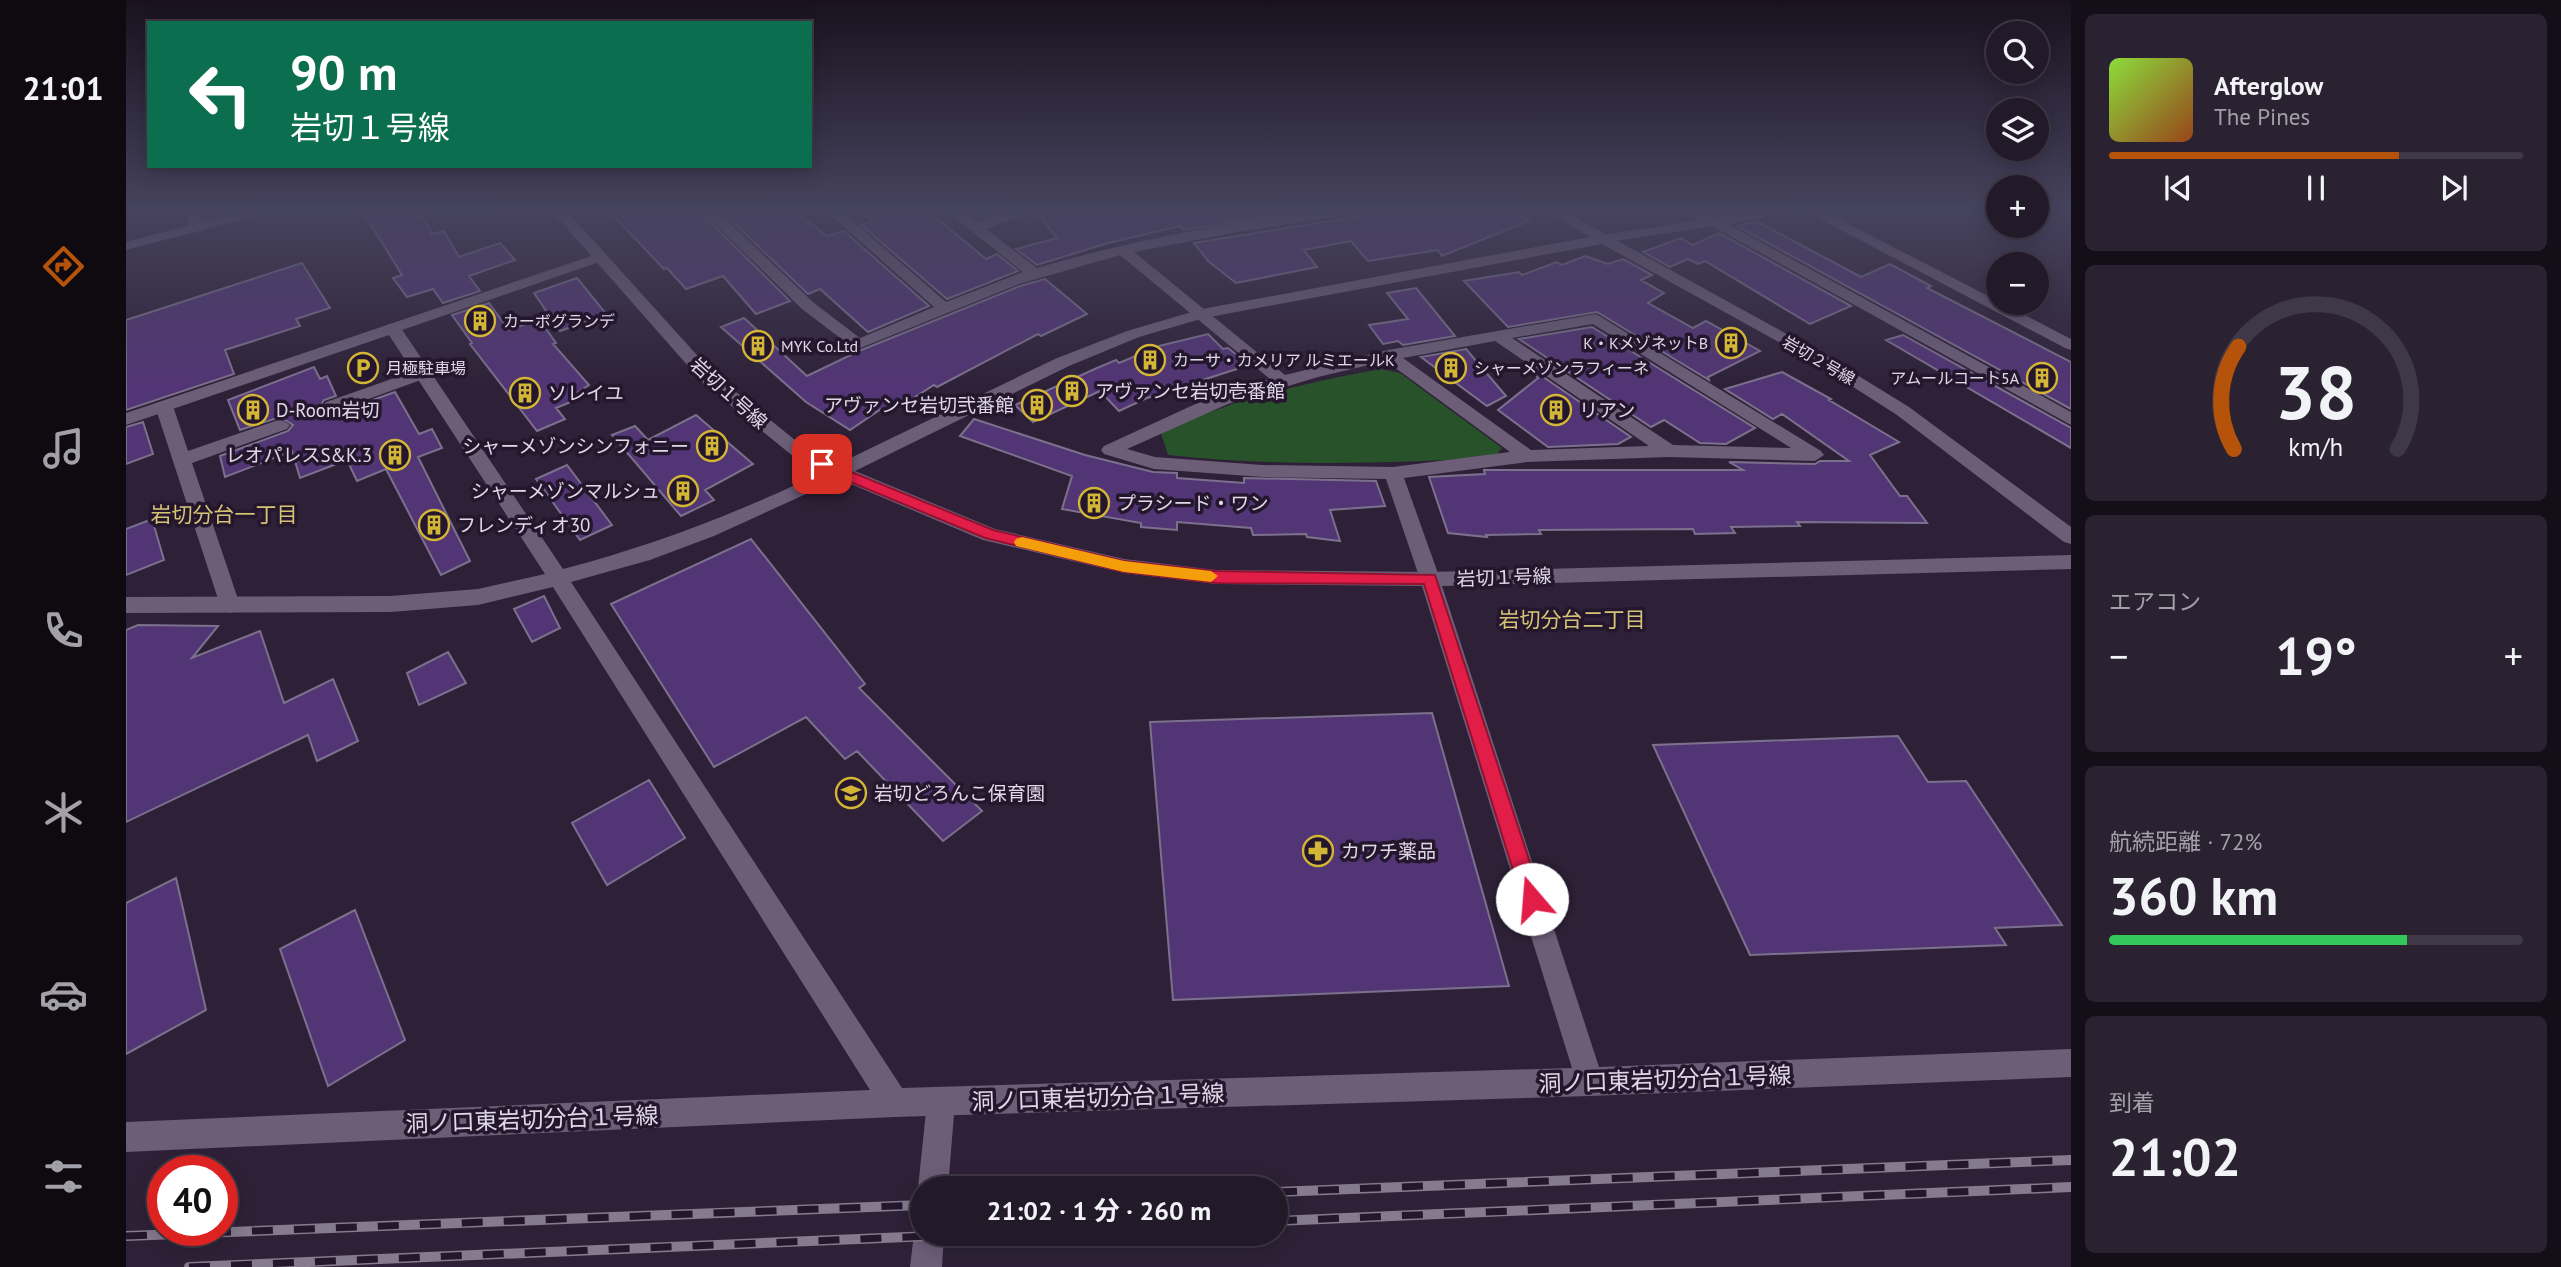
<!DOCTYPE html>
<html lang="ja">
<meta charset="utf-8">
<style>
body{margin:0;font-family:"PT Sans","Noto Sans JP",sans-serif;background:#2a2231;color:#f1f3f6;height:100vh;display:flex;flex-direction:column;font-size:26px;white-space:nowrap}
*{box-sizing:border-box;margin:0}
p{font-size:23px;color:#a2a0a8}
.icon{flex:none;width:38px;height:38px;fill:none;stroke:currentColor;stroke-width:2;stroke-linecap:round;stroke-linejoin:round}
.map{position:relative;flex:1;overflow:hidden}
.sheet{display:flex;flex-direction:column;gap:14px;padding:14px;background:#130e17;width:490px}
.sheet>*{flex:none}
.banner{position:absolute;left:21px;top:21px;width:665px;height:147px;border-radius:0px;box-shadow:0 4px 18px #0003,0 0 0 2px #3f3846;background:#0b6e4f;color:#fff;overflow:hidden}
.fabs{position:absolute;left:1860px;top:21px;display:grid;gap:14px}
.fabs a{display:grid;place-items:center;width:63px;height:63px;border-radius:50%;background:#221929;box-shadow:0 4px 18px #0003,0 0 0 2px #3f3846;font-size:35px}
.speed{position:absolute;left:21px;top:1155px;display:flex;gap:14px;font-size:35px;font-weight:700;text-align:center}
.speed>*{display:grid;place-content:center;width:91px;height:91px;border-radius:50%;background:#221929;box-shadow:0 4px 18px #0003,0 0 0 2px #3f3846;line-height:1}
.speed .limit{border:10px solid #d22;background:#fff;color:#111}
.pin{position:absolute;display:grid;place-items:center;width:60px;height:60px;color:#fff;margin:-30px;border-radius:14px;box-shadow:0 4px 10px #0006}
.me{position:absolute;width:77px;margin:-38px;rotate:342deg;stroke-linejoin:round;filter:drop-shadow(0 0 5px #0008)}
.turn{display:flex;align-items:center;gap:24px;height:147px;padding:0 28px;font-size:32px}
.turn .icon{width:91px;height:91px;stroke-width:2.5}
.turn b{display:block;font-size:49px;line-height:60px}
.big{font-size:52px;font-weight:700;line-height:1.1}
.sheet .tile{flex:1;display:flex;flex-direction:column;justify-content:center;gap:10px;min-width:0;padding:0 24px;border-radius:10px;background:#2a2231}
.sheet .dial{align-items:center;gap:0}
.dial svg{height:182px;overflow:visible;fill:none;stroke:#3f3846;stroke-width:7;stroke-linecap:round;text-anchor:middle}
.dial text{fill:#f1f3f6;stroke:none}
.song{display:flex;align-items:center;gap:21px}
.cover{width:84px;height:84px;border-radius:10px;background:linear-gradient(135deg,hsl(90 70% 55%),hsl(20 70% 35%))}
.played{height:7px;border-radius:4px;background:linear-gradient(90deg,#b45309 70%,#3f3846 70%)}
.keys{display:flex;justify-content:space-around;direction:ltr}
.heat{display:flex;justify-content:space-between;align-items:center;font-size:38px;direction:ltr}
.charge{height:10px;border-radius:5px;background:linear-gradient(90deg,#34c759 72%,#3f3846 0)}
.trip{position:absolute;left:784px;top:1176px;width:378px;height:70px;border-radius:35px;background:#221929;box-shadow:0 4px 18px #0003,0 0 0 2px #3f3846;font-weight:700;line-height:70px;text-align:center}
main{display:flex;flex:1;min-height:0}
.tabs{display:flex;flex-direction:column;width:126px;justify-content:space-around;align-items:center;background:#0e0a10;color:#a2a0a8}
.tabs .icon{width:49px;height:49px}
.tabs .current{color:#b45309}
.tabs b{font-size:32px;color:#f1f3f6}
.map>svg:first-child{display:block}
</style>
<main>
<nav class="tabs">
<b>21:01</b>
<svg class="icon current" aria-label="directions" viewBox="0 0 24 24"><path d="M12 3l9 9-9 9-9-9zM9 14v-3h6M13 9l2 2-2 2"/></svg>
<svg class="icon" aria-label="music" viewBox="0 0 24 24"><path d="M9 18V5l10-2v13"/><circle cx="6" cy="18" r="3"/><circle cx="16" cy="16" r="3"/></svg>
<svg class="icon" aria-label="phone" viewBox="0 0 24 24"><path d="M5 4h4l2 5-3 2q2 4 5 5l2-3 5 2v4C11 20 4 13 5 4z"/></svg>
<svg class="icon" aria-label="climate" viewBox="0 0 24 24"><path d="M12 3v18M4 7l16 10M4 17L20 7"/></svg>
<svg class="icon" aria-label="car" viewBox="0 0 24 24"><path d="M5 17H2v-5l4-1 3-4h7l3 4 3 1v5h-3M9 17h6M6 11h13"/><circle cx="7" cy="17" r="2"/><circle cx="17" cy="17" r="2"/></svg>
<svg class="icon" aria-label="filters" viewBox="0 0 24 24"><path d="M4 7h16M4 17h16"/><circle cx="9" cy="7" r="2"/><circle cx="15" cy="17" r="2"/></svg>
</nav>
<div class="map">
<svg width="1945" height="1267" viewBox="0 0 1945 1267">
<rect width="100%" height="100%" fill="#2e2137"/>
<path fill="#28532a" d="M1255,369L1274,373L1376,448L1368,458C1259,463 1151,467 1042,455L1035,433C1109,398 1175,384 1255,369Z"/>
<path fill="#523574" stroke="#7c718d" stroke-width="2" d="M235,209H283L289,218L297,216L306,234L318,231L333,257L374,243L389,260L343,276L354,291L317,303L307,289L281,297L267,278L276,275Z
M481,209H571L664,301L630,314L597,276L560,289L541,268L538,269Z
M593,209H666L701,236L718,231L803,306L742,332L694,289L682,294Z
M731,209H800L860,259L871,254L892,271L821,299L735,225L746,221Z
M917,209H1194L1058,230L1054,226L982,243L911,265L890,249L931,238L911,213Z
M1243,209H1382L1403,221L1316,256L1312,250L1242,261L1225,241L1178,250L1191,267L1110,283L1082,261L1068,243L1234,216Z
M1630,221L1735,277L1764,264L1805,286L1801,288L1945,362V409L1611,226Z
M1593,233L1725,306L1684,324L1579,261L1572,264L1562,259L1544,267L1517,252L1555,238L1567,245Z
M1459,256L1482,264L1497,259L1526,275L1515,280L1538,293L1522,303L1567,328L1580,321L1634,351L1582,377L1583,380L1471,312L1382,327L1338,281L1393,272L1396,275L1431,262L1436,265Z
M176,263L204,308L170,319L174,326L99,350L108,374L0,410V320Z
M451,278L481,315L434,331L408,293Z
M919,279L961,314L915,336L912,334L811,387L808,385L762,414L755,409L724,430L680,402L595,327L618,318L681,376L733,351L894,286Z
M1290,288L1329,336L1277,345L1272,341L1257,344L1243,325L1282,319L1261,293Z
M363,303L383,330L413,319L430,343L427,344L463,385L449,394L452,399L430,408L439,419L411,431L344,344L346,343L326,315Z
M1466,327L1629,428L1600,444L1574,443L1538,420L1525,427L1393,339Z
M1082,334L1097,349L1102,348L1123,365L1021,398L993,411L974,391L907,422L889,405L971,368L990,360L993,363L1033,346Z
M1777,335L1945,428V448L1760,340Z
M1340,349L1380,396L1361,406L1295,357Z
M188,367L194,379L201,376L210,396L198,400L194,406L198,412H213L269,392L293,434L306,429L316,448L292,457L344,561L315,575L260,469L231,481L221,460L174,478L166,451L99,477L94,456L162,431L167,425L154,417L114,430L102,400Z
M1404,368L1505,437L1492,444L1422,447L1372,410L1412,378Z
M1656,372L1705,399L1703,400L1773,442L1744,455L1774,496H1781L1801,523L1671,522L1674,526L1605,527L1609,533L1569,534L1567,529L1413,530L1415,534L1360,535L1361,537L1322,533L1303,477L1359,474L1358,470H1617L1603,462L1689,464L1694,461H1723L1656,414L1647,419L1599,389Z
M570,415L627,464L579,490L588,500L555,516L486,435L509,426L522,440Z
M848,419L959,455L1027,472L1051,473V478L1118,483V478L1250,481L1259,506L1204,510L1214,541L1181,537L1180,534L1127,535L1125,528L1051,522V530L1015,527V523L936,509L946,476L834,436Z
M17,422L27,454L0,464V427Z
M441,465L486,525L454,540L410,479Z
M26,519L38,560L0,575V529Z
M625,539L739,684L733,688L856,811L817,841L731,751L719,759L680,717L588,767L485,604Z
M418,596L434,628L406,642L388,609Z
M12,625L92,626L66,658L134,631L158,703L207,679L232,741L191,761L182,735L0,822V630Z
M322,652L340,683L293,705L281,673Z
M1306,713L1383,986L1047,1000L1024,722Z
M1772,736L1802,782L1840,781L1936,925L1869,928L1880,945L1624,955L1527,745Z
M523,780L559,838L481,885L446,823Z
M50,878L80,1010L0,1054V903Z
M229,910L279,1040L202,1086L154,949Z"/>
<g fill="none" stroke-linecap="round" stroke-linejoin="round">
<path fill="#6d5e78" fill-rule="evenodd" d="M56,209H70L78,228L76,231H66Z
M574,209H589L688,303L734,338L808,307L698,209H713L820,302L897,272L818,209H834L851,222L893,209H915L860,229L911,268C979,248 1049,233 1119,222C1160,216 1200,209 1241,209L1234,213L1111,232L1008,252L1159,375L1262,350L1470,314L1695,451L1698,455L1689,461L1543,457L1401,462L1278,478L1314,579L1311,584L1304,586L1297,584L1294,579L1260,479L1136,477L1028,469L978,454L975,450L978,446L1076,401L1144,379L994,255L893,284L732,349L726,347L676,309ZM1467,324L1665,448L1547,445L1386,338ZM1369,341L1523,446L1405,450L1277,358ZM1260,361L1384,452L1267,467L1136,465L1029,457L1001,449L1102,404L1192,377Z
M1558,209H1575L1590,217L1643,209H1694L1945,339V350L1939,348L1677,210L1602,224L1945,412V425L1586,226L1477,243L1470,239L1477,235L1574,220Z
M474,253L479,254L481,257L479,260L273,331H261L259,328L261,325Z
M297,368L305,373L303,377L212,410H200L197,406L200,402Z
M38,401L47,406L62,451L155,419L164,425L161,429L66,463L114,605L111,610L104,613L97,610L94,605L29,406Z
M815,1088L825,1092L829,1102L822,1188H796V1198L792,1188L801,1102L805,1092Z
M796,1221V1234H818L816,1267H784L788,1234L792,1223Z"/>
<path fill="#6d5e78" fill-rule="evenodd" d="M424,209H439L589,375L685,453L712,464L931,358L1001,331L1076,309L1464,237L1417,209H1434L1697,354L1783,407L1945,527V544L1938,542L1771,415L1685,360L1476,244L1078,318L1013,337L943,366L729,471L869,529L998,559L1090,570L1304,572L1945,555V569L1316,586L1473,1067L1945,1049V1077L1464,1096L769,1117L0,1152V1122L744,1090L427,587L352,605L265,612L0,613V597L265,596L352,589L419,574L263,335L0,425V413L267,323L275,328L437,569C529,545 611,513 697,472L673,461L577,383ZM713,479L857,540L998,573L1090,584L1296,586L1446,1068L776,1088L445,582L524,560L588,536Z"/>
<path fill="#6d5e78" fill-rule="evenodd" d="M123,209H146L144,212L0,250V242Z"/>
<g stroke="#867a8e" stroke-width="10">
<path id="rail" d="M1150,1192L1945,1160
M1150,1221L1945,1187
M0,1236L796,1205
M63,1267L853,1234"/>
</g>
<use href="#rail" stroke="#24172d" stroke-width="7" stroke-dasharray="21" stroke-linecap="butt"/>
</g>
<linearGradient id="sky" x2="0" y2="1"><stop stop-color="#19121e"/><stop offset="0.54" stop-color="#46435e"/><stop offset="1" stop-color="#46435e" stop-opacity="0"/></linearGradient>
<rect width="1945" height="386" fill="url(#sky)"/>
<path fill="#e11d48" stroke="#92132f" stroke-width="2" d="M696,460L867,530L998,561L1090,571L1309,575L1416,899L1413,905L1406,908L1399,905L1396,899L1298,584L1090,583L998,572L859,538L691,468V461Z"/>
<path fill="#f59e0b" d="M896,537L998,561L1085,571L1092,576L1085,582L998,572L890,546L888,542L890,539Z"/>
<defs>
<g id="building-ring" transform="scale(1.575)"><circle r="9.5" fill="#24172d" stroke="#d3b635" stroke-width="1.5"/><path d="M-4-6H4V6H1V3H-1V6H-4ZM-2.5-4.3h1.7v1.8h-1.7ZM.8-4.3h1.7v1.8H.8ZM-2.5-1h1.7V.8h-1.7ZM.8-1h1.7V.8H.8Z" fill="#d3b635"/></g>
<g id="parking-ring" transform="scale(1.575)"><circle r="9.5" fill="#24172d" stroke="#d3b635" stroke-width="1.5"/><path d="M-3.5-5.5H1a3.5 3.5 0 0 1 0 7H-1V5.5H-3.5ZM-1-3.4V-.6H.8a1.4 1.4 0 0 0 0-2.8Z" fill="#d3b635"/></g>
<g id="school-ring" transform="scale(1.575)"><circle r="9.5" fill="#24172d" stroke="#d3b635" stroke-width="1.5"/><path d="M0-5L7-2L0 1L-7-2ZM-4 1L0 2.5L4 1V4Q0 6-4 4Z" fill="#d3b635"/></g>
<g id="pharmacy-ring" transform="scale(1.575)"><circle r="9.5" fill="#24172d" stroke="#d3b635" stroke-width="1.5"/><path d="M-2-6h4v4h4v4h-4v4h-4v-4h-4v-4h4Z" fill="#d3b635"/></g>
</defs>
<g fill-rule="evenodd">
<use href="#building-ring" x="354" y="321"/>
<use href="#building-ring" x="1605" y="343"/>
<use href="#building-ring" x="632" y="346"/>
<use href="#building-ring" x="1024" y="360"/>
<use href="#parking-ring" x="237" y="368"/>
<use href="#building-ring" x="1325" y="368"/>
<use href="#building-ring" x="1916" y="378"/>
<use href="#building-ring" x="946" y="391"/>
<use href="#building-ring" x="399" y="393"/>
<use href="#building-ring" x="911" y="405"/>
<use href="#building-ring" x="127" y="410"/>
<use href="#building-ring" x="1430" y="410"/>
<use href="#building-ring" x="586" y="446"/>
<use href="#building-ring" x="269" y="455"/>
<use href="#building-ring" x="557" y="491"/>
<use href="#building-ring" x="968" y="503"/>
<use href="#building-ring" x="308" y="525"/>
<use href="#school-ring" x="725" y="793"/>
<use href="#pharmacy-ring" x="1192" y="851"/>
</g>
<g text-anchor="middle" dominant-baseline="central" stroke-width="7" stroke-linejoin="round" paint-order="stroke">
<g font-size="16" fill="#e0d7e7" stroke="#24172d" text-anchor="start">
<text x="377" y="321">カーボグランデ</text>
<text x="1582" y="343" text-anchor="end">K・KメゾネットB</text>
<text x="655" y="346">MYK Co.Ltd</text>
<text x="1047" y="360">カーサ・カメリア ルミエールK</text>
<text x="260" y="368">月極駐車場</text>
<text x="1348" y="368">シャーメゾンラフィーネ</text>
<text x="1893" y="378" text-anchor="end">アムールコート5A</text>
</g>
<g font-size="16" fill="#e0d7e7" stroke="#24172d">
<text transform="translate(1693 360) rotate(30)">岩切２号線</text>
</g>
<g font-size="19" fill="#e0d7e7" stroke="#24172d" text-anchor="start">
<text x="969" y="391">アヴァンセ岩切壱番館</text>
<text x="422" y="393">ソレイユ</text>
<text x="888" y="405" text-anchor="end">アヴァンセ岩切弐番館</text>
<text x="150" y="410">D-Room岩切</text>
<text x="1453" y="410">リアン</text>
<text x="563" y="446" text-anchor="end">シャーメゾンシンフォニー</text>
<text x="246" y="455" text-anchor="end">レオパレスS&amp;K.3</text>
<text x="534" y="491" text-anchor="end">シャーメゾンマルシュ</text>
<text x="991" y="503">プラシード・ワン</text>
<text x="331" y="525">フレンディオ30</text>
<text x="748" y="793">岩切どろんこ保育園</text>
<text x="1215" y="851">カワチ薬品</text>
</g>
<g font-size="19" fill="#e0d7e7" stroke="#24172d">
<text transform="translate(603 393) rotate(42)">岩切１号線</text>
<text transform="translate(1378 577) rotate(-2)">岩切１号線</text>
</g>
<g font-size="21" fill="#d6c476" stroke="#24172d">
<text x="98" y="514">岩切分台一丁目</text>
<text x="1446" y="619">岩切分台二丁目</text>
</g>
<g font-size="23" fill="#e0d7e7" stroke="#24172d">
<text transform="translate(1539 1079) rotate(-2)">洞ノ口東岩切分台１号線</text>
<text transform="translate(972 1097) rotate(-2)">洞ノ口東岩切分台１号線</text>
<text transform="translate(406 1119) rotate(-2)">洞ノ口東岩切分台１号線</text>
</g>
</g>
</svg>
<div class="fabs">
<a><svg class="icon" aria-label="search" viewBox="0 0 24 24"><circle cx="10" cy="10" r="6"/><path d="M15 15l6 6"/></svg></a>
<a><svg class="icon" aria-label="layers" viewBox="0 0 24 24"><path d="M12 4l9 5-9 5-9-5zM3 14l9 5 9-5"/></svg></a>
<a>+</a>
<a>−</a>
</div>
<div class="speed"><div class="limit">40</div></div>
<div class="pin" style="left:696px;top:464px;background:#d93025"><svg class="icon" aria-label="arrive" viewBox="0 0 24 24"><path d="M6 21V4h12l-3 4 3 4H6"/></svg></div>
<svg class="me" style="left:1406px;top:899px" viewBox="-20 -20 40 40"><circle r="19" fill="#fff"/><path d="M0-13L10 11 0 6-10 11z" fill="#e11d48"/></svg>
<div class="trip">21:02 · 1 分 · 260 m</div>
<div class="banner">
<div class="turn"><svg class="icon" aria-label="left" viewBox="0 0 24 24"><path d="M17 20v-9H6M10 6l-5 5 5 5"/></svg><div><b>90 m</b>岩切１号線</div></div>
</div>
</div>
<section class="sheet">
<div class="tile">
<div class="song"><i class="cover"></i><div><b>Afterglow</b><p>The Pines</p></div></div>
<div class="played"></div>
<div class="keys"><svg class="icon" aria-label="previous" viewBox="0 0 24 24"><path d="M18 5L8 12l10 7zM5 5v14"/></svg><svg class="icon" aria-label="pause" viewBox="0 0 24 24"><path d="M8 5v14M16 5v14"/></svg><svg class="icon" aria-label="next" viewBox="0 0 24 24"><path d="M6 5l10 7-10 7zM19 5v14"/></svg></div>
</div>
<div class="tile dial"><svg viewBox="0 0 100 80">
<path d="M14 69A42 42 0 1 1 86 69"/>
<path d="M14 69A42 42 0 0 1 16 24" stroke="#b45309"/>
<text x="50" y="56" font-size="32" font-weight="700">38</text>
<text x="50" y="72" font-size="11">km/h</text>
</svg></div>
<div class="tile"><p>エアコン</p>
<div class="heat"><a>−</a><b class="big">19°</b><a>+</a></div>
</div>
<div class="tile"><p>航続距離 · 72%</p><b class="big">360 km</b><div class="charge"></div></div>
<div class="tile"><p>到着</p><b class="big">21:02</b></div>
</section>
</main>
